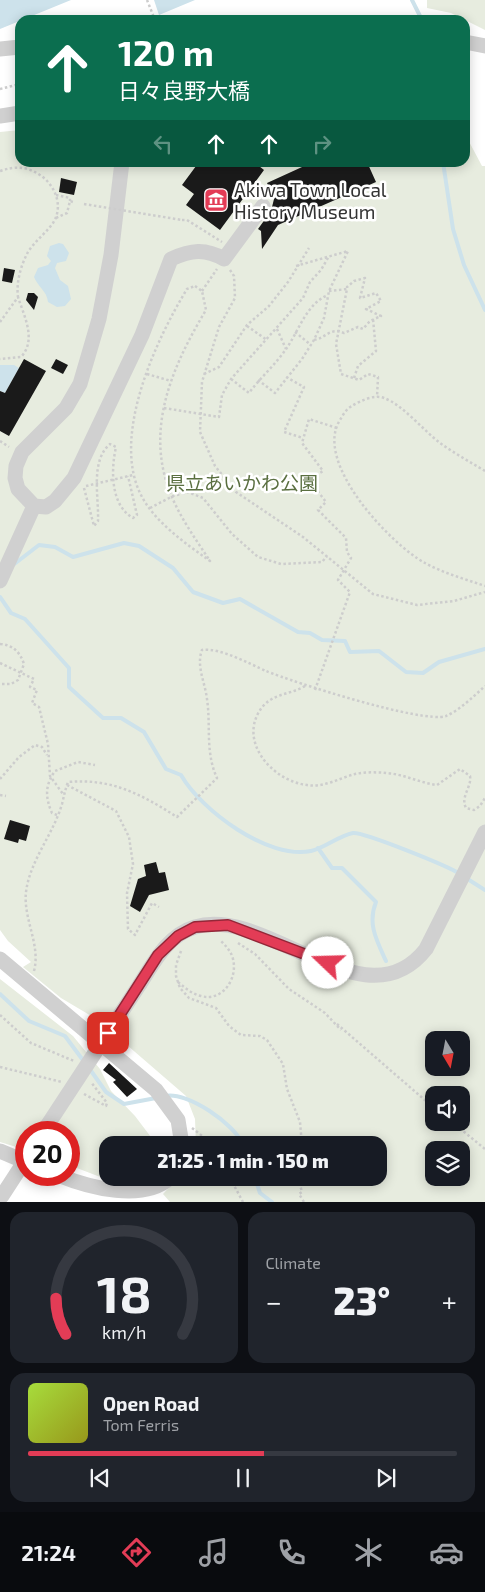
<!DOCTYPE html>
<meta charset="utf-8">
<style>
body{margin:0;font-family:"Exo 2","Noto Sans JP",sans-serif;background:#20242c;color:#f1f3f6;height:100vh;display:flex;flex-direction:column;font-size:19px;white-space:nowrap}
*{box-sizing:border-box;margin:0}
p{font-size:16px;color:#9ea1a6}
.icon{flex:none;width:28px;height:28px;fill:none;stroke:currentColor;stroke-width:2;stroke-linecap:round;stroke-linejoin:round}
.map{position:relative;height:1202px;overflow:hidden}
.panel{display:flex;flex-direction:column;gap:10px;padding:10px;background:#0d0f14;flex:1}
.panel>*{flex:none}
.banner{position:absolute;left:15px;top:15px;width:455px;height:152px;border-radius:15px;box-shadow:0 2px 12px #0003;background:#0b6e4f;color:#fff;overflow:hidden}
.needle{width:32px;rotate:170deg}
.tools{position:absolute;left:425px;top:1031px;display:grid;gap:10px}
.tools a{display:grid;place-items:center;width:45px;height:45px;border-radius:10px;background:#171b24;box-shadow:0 2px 12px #0003;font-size:25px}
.speed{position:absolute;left:15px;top:1121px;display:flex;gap:10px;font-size:25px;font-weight:700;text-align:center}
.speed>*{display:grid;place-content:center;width:65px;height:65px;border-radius:50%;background:#171b24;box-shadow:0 2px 12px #0003;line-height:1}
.speed .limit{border:8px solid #d22;background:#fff;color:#111}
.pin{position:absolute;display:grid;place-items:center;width:42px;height:42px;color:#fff;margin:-21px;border-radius:10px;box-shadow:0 2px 8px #0006}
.me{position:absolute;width:55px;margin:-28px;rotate:291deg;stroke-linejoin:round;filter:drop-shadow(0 0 4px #0008)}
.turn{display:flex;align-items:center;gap:18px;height:105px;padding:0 20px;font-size:22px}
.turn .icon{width:65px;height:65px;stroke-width:2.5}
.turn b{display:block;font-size:35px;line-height:42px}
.lanes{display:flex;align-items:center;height:48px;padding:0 20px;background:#0003;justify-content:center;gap:25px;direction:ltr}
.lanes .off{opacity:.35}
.big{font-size:38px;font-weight:800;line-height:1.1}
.panel .widget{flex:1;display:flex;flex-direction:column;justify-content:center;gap:8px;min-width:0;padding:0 18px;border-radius:15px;background:#20242c}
.panel .dial{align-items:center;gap:0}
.dial svg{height:130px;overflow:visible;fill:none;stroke:#363941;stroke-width:7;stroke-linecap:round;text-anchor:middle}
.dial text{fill:#f1f3f6;stroke:none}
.song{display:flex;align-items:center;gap:15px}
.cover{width:60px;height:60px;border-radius:8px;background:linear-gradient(135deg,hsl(80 70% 55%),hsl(60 70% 35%))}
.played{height:5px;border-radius:2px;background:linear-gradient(90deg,#e33c56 55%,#363941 55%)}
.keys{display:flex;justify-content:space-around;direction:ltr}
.heat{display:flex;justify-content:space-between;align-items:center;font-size:28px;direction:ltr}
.panel .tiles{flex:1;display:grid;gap:10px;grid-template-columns:1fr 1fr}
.widget:last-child{grid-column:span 2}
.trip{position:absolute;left:99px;top:1136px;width:288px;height:50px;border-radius:15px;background:#171b24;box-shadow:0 2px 12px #0003;font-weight:800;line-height:50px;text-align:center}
.dock{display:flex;height:80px;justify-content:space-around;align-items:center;background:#090b0e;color:#9ea1a6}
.dock .icon{width:35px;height:35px}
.dock .current{color:#e33c56}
.dock b{font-size:22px;color:#f1f3f6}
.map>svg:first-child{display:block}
</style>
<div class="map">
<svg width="485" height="1202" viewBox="0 0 485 1202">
<rect width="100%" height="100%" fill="#fff"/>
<path fill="#e7ecdf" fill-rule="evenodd" d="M427,0H485V30L451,13L427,8Z
M20,130V162H465V134L482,166H485V1202H170L163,1194L178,1178H378V1145H196L195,1119L186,1096L98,1020L61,998L23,967L31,962L8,941L0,930V132ZM434,1040H461V1068H434ZM434,1095H461V1122H434ZM434,1150H461V1178H434Z
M0,979L73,1036L100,1069L111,1091L135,1116L157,1145H108V1178H144L116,1183L69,1165V1132H26V1150L0,1142Z"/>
<path fill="#cde2eb" d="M0,0H71L0,29Z
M154,0H195L159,15Z
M59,243L63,244L69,253L66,261L57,263L55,268L60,280L68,286L71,299L65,306L57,307L48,302C47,291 38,287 34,277L38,268L48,265L51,261L47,256L50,246Z
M0,365H14L19,368L5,393L0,391Z"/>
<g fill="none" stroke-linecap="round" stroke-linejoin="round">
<path stroke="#cde2eb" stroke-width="4" d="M412,0L422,20
M443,162L453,229L464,265L485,310
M13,565L39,545L55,547L73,557L124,543L139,546L173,568L193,592L223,603L240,599L298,632L310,633L322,640L345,641L350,652L379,651L406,672L423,673L439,662L485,649
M0,597L11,613L25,619L69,668V687L103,718H121L144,732L166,769L181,775C201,810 268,860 311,851C325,848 338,836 353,833C364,832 448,866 460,874
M318,848L332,868H342L376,902C367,924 377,941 386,961
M466,878L485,890
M0,994L29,1021L65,1036L85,1063
M89,1068L106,1092L124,1104L156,1098
M165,1096C187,1091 235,1124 243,1145
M255,1178L260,1193L272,1202"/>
</g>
<path fill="#1a1a1a" d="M199,162H254L264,170L220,230L186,205L194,194L182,185Z
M313,162H367L376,182L278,225L262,249L261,231L258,229L271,211L274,199L267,183Z
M61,178L77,182L74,195L59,192Z
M4,268L15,270L12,283L2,281Z
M28,293H34L38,297L34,310L26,300Z
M24,359L46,371L9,436L0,431V391L5,393Z
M56,359L68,365L63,374L51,368Z
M10,820L30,826L26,841L19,839L18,843L4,839Z
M156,862L159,873L165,872L169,890L149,895L140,912L130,906L138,879L146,876L144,865Z
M109,1063L137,1089L127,1097L113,1082L116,1080L103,1070Z"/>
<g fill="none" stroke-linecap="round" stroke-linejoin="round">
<path stroke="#cdcdcd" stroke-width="2.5" stroke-dasharray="2.5 2.5" stroke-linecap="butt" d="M147,0L155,20
M383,20L401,17L424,20
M0,89L20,84
M0,171C15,166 26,166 40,175C55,185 64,206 53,223C46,233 35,241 28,252C21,265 16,282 18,297
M56,195L70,198V201
M56,218L67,213L70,201L73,202
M182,220H187L222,242
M230,270L234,276L235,298L219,327L202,382L200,432L215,466L236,492L303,537L373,594L417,605L454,601L485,592
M195,286L202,291L206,310C176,360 149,418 165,477C173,508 193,535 210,561C185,543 153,521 140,493C112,434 156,340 187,289Z
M202,291L217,269
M329,291L347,289
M0,322L18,297C24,316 37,340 21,357L0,359
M247,326L267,340
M277,329L286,349
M295,332L311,345
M314,340C326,338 330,327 344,333L358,327L363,329L370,321L381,316L366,309L381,301L376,293L360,298L365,278L354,281L347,287V289L336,344L341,374L359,380L368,374L378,377L377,397
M147,374L171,381
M204,374L219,367L247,325L269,306L288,282L309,248
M286,377L304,387L284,432L303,438
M354,378L358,366L376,351L373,319
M231,379L249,393C260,378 276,364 286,349C299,331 306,304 328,295
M258,380L275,393L302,359L314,340L324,318L329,291L348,251L296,266
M164,408L219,417L222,395L231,379L303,298L310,282L321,270L329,256
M0,441L9,447
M485,471C470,462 454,453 440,443C423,430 403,405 384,398C374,394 360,401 352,406C346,409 343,415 340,420C313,462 390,544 425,563C443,573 465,579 485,586
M86,486L133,475
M84,488L94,526L98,521C99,497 90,461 110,444L116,447C111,469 110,505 133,518L137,515L128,476
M150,508L173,496L188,492L203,498L232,534L258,557L281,564L322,562L327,556
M0,644C13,645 20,652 24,664L18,680L11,684H0
M0,663L34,679L30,687L37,690L32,703L39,707L48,744L50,776L63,794
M305,686C292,694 276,693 264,705C235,738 271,781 307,785C323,788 340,778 355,774C365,772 376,772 386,773C404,774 420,783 437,785L460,769L470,776C472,787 460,797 466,808L474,810L480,806L485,798
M315,690L350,592L338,580L351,558L347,552L346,538L318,510L326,502L309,480L323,471L302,443L309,419L337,428
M0,779L19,757L35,745L42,747L47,755
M67,785L116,811L129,837L133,864L127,893L128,929L135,935L152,903L159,907
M0,795L6,796
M57,815L52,813C45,797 45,785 55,771L78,762L95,765
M238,943L255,954L289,989L325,1013L341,1030
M181,951L176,965V976L180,988L189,998L216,1008L229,1026L241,1035L260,1036L267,1040L283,1064L287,1089L300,1122L302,1145
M34,971C41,945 23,919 26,892C30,860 53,835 62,804C64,796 65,790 68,782C111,778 141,794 177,817L217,778C205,752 211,726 207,699C205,682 196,666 202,650C219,647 250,664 266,671C293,682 423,724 446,716C460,710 474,696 485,686
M178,982C185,988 192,994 201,996C223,1002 238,978 233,959C231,951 226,946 220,940
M0,1015L31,1043L74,1061
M337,1024L434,1108
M0,1067L62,1082
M84,1094L106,1106L107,1103L91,1082
M452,1122L485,1149
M192,1128L214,1145
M230,1178L243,1202
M298,1178L302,1192L299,1194L304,1202"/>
<path stroke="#d0d0d0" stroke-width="15" d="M465,42L485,46
M0,49L20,47
M0,116L20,113
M122,162L111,255L99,319L80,384L66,408L22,452L16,466L15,478L18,489L34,506L46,507L55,501L74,478L142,335L171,259C191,250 205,248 224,259L263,206
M0,581L34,506
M0,959L156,1090L178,1120L182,1145
M140,984C154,962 168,935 195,927C268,905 365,1027 426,949L485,832
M0,1151L26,1162
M58,1175C90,1188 143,1202 170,1178"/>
<path stroke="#cdcdcd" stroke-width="2.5" stroke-dasharray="2.5 2.5" stroke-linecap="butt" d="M84,204L182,220"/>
<path stroke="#d0d0d0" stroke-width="15" d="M43,1132L140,984
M2,1196L26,1159"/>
</g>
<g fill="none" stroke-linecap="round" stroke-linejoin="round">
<g stroke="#942738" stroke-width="12">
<path id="route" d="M108,1033L158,955L178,936L195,927L228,925L328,963"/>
</g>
<use href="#route" stroke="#e33c56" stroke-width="9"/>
</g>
<defs>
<g id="museum-square" transform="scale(1.25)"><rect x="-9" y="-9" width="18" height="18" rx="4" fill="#e33c56" stroke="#fff"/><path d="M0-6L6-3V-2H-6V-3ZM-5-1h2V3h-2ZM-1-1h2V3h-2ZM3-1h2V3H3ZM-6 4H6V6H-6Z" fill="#fff"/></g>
</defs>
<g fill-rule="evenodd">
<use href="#museum-square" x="216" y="200"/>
</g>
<g text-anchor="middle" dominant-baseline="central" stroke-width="5" stroke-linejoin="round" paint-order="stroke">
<g font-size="19" fill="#333" stroke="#fff" text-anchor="start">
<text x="234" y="189">Akiwa Town Local<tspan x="234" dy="22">History Museum</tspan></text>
</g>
<g font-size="19" fill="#5a6f40" stroke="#fff">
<text x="242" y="482">県立あいかわ公園</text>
</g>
</g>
</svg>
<div class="tools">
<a><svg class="needle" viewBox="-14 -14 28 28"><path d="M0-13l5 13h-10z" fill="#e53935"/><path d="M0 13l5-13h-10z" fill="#9ea1a6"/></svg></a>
<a><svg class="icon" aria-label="sound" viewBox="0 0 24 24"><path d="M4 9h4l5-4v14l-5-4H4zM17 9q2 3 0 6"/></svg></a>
<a><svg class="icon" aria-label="layers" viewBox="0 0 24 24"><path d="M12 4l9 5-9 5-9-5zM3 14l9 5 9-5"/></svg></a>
</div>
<div class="speed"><div class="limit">20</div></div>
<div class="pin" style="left:108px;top:1033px;background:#d93025"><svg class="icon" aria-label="arrive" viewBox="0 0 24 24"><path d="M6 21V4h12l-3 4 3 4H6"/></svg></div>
<svg class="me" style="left:328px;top:963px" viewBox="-20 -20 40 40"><circle r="19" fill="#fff"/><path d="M0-13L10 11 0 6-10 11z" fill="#e33c56"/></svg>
<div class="trip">21:25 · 1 min · 150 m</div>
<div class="banner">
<div class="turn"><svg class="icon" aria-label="ahead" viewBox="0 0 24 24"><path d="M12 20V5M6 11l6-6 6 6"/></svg><div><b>120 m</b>日々良野大橋</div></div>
<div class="lanes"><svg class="icon off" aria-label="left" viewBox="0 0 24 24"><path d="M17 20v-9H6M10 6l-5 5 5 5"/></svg><svg class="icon" aria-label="ahead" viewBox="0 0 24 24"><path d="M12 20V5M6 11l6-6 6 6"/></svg><svg class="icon" aria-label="ahead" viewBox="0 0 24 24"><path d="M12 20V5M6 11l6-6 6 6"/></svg><svg class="icon off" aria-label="right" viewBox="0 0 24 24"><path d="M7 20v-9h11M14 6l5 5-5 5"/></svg></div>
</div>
</div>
<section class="panel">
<div class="tiles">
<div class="widget dial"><svg viewBox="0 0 100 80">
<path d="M14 69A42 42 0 1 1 86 69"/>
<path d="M14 69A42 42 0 0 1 8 47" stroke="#e33c56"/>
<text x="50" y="56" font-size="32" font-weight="700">18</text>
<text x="50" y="72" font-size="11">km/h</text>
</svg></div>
<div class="widget"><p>Climate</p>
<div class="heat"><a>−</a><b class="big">23°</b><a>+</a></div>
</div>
<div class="widget">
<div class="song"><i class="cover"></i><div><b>Open Road</b><p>Tom Ferris</p></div></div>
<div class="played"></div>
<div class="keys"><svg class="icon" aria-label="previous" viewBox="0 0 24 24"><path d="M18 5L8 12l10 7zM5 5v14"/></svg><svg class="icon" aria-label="pause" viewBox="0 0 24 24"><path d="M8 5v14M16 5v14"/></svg><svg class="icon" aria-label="next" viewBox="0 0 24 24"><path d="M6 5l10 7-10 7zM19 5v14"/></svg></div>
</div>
</div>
</section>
<nav class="dock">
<b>21:24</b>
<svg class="icon current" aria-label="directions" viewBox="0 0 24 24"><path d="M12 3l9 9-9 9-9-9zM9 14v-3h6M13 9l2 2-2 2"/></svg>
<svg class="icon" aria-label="music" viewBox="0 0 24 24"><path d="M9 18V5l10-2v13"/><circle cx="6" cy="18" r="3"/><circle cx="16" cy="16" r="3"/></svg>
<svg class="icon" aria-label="phone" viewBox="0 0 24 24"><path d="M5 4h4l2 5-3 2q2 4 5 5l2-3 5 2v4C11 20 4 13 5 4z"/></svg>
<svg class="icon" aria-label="climate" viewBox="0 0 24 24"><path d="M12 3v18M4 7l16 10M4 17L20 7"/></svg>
<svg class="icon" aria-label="car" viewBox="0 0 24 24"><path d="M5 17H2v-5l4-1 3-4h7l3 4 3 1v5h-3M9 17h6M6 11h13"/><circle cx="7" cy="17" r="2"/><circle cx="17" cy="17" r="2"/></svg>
</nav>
